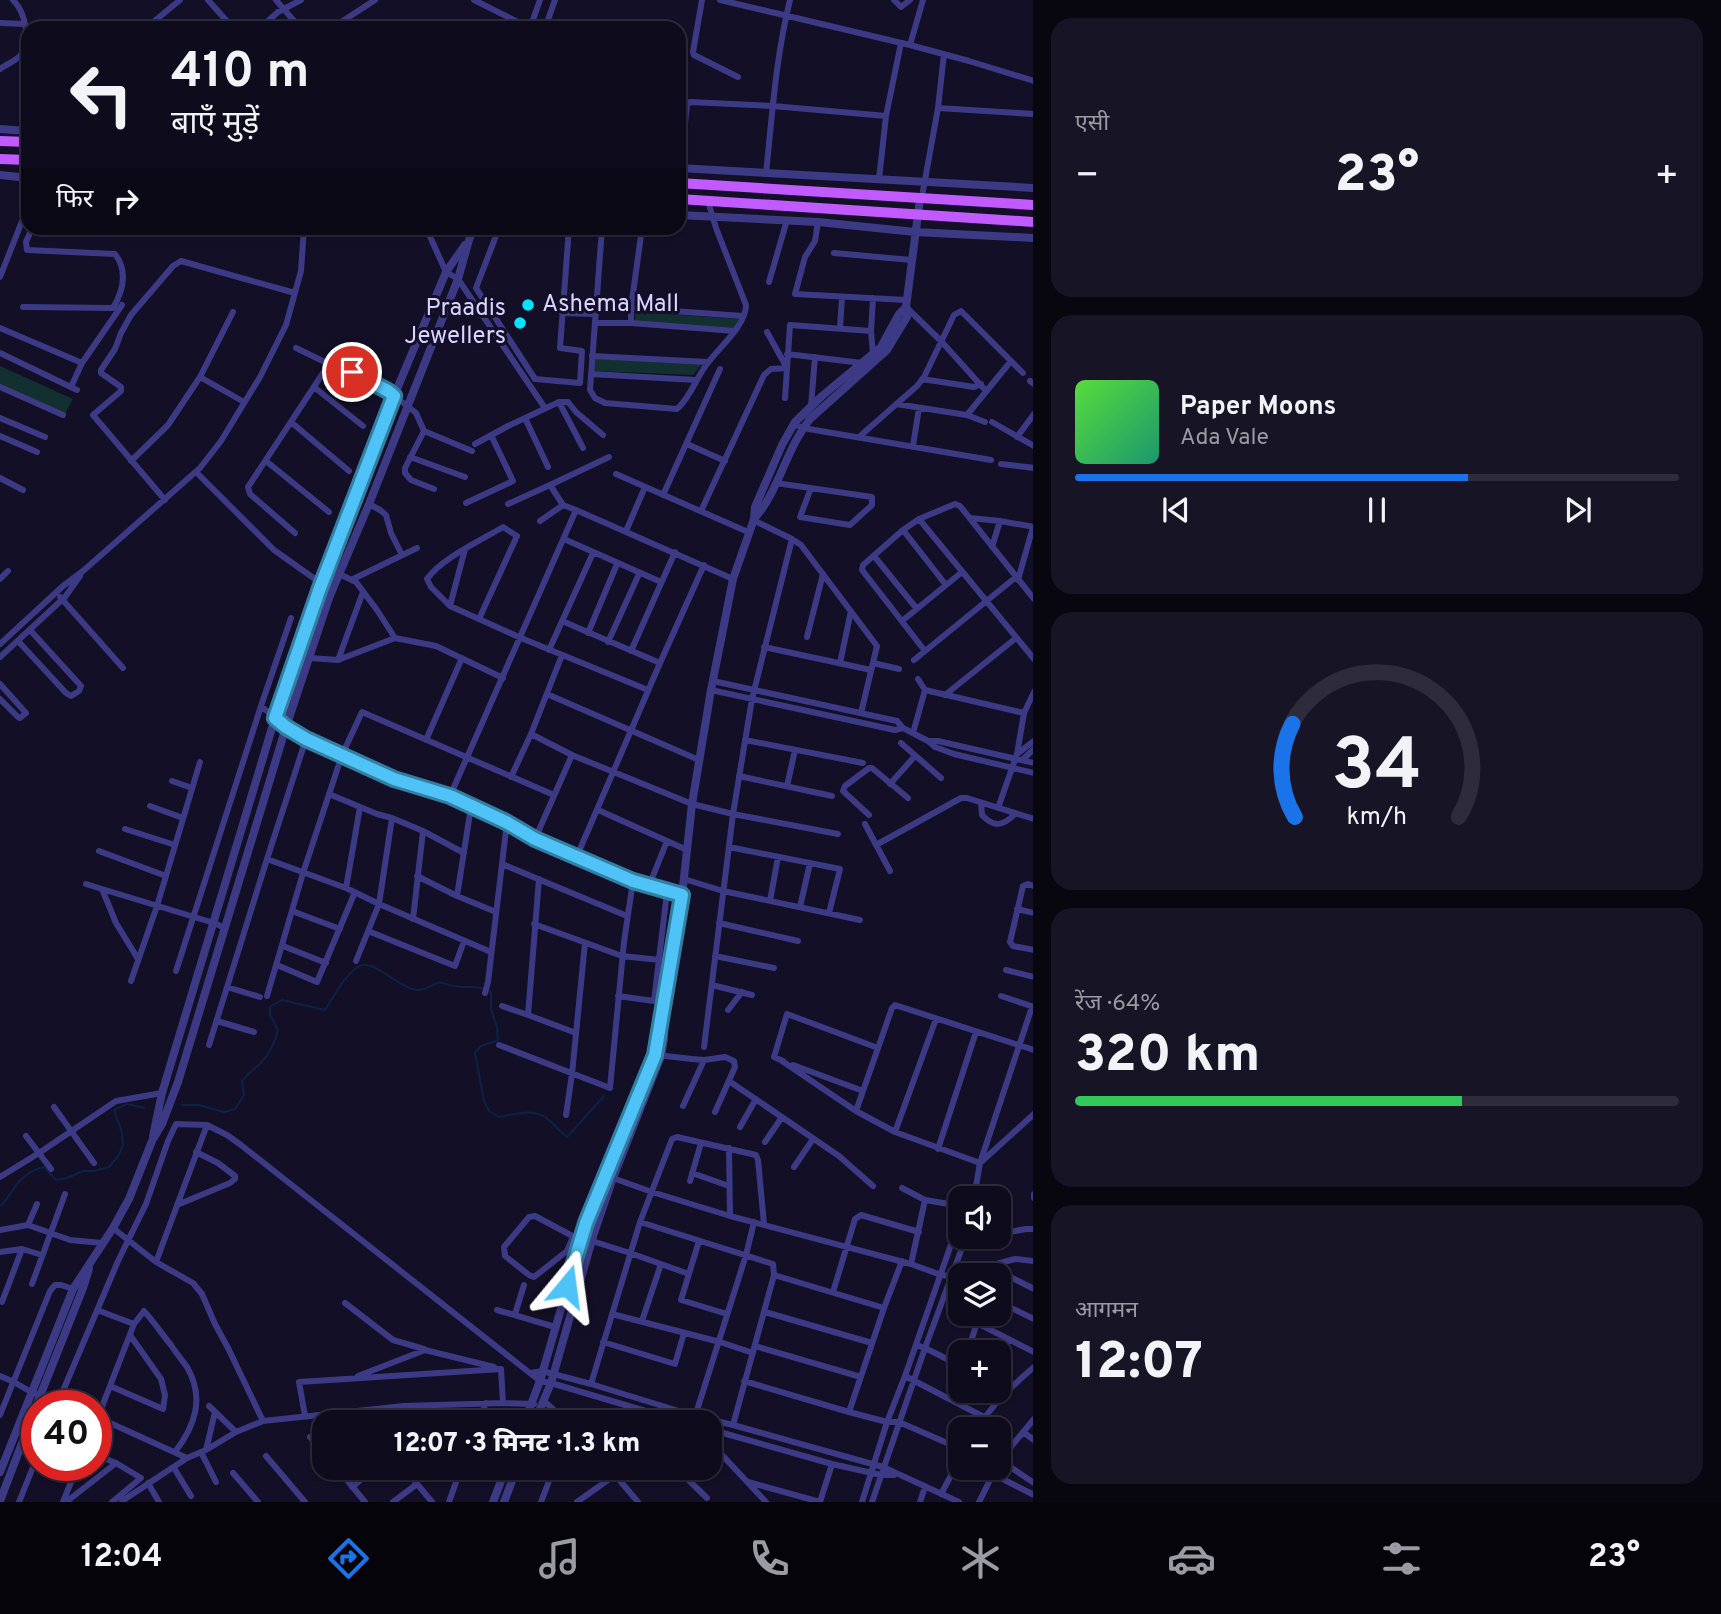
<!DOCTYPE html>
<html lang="hi">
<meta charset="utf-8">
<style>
body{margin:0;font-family:Overpass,"Noto Sans Devanagari",sans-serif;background:#171425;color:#f1f3f6;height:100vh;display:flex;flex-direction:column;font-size:26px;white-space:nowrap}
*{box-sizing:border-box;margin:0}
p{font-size:23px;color:#9b9ba3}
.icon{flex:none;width:38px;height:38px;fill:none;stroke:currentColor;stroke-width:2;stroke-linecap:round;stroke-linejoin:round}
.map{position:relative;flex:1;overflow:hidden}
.drawer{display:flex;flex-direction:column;gap:18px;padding:18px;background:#08060f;width:688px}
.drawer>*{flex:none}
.hud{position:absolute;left:21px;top:21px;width:665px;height:214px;border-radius:21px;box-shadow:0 2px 5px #0004,0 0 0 2px #2e2b3b;background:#0e0b1c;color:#f1f3f6;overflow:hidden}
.controls{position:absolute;left:948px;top:1186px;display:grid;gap:14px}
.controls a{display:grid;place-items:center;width:63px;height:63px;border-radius:14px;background:#0e0b1c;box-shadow:0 2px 5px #0004,0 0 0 2px #2e2b3b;font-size:35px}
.speed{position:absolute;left:21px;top:1390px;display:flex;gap:14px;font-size:35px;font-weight:700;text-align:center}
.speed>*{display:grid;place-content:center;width:91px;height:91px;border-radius:50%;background:#0e0b1c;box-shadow:0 2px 5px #0004,0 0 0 2px #2e2b3b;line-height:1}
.speed .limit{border:10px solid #d22;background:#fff;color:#111}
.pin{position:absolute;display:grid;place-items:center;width:60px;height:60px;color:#fff;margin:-30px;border:4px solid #fff;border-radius:50%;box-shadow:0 2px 7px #0007}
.me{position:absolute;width:77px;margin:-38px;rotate:16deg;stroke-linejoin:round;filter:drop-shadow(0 0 5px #0008)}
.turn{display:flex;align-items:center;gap:24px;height:147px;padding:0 35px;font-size:32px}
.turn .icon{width:91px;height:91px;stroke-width:2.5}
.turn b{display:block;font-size:49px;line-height:60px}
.then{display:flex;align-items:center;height:66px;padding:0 35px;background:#0003;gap:14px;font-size:26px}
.big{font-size:52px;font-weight:800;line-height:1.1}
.drawer .card{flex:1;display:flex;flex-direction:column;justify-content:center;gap:10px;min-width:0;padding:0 24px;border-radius:21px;background:#171425}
.drawer .dial{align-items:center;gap:0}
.dial svg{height:182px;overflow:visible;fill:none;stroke:#2e2b3b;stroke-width:7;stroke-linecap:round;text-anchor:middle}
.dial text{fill:#f1f3f6;stroke:none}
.song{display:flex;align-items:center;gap:21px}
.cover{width:84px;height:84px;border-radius:10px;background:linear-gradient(135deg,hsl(110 70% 55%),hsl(160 70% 35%))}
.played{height:7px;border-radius:4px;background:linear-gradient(90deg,#1a73e8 65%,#2e2b3b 65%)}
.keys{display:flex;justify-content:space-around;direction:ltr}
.heat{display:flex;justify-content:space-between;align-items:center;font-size:38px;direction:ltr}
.charge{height:10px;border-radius:5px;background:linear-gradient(90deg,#34c759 64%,#2e2b3b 0)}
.trip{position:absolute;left:312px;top:1410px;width:410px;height:70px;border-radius:21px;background:#0e0b1c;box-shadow:0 2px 5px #0004,0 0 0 2px #2e2b3b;font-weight:800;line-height:70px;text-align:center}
.dock{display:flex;height:112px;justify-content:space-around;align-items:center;background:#06040b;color:#9b9ba3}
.dock .icon{width:49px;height:49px}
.dock .selected{color:#1a73e8}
.dock b{font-size:32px;color:#f1f3f6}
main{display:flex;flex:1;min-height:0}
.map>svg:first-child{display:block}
</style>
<main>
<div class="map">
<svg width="1034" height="1502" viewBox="0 0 1034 1502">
<rect width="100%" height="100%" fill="#130f26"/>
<path fill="#12302f" d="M635,312L739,319L734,329L635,321Z
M595,359L702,364L693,375L594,371Z
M0,366L73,399L65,414L0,385Z"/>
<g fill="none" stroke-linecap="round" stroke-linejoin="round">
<path stroke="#0c2248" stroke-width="2" d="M182,1105H199L224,1112L235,1109L244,1095L242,1081C246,1076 249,1073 254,1069C267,1059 274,1046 278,1030L270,1015V1007L282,1000L325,1010C332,999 350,966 363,965C378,963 399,988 417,990C426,991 430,985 438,983C444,982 448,985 454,986C463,988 472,986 481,988C484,988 489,990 491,992V1009L497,1027L498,1040L481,1046L475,1053L484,1101L489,1111L499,1117C515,1114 536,1107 550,1121C556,1126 560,1132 567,1137L604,1096
M0,1206C7,1201 9,1194 15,1187C22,1176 31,1170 44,1167L56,1180L67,1178L83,1171H94L109,1167L119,1155L123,1145L122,1133L114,1110L127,1104L144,1108"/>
<path stroke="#3d3a85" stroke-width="6" d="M208,0L233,28
M276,0L300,28
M474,0L530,28
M702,0L693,52L694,55L738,77
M720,0L910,45L969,61L1034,81
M894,0L901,7L910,0
M0,23L25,24
M146,28L180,0
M260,28L278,12L301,0
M332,28L375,0
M530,28L540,0
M545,28L555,0
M910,45L923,0
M0,69C6,65 14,61 19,57C33,43 25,12 13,0
M938,108L1034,114
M680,168L687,105L690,102L773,106L886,116
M766,174C772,116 776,56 790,0
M879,179L886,116L901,43
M923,191L938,108L944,54
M818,222L815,241L805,257L795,294L906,300
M421,228L427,230L446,272L458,279L545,408
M499,228L476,288L535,379L580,383L582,351L560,348L569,228
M602,228L590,390L595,398L605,403L677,409C690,398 696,378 707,364C719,347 746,326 746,305L716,228L708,201
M834,253L911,260
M0,277L28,206
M769,282L787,220
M873,298L871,331L873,354
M23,307L113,308C123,291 128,271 115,254L27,250L26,242L32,228
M906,307L941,341L986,391
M631,308L743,316
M233,312L200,377L244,402
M562,313L596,314
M595,323H631L735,331
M631,323V308L642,228
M0,328L82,363
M840,328L842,297
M296,348L329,364L352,372L388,391L416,413L424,431L472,451
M0,353L77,390
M787,354L862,363
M592,356L708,362
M591,374L696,380
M922,379L974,387L981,384
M1030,381L1034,384
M0,387L63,415
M71,387L82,363L122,305
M314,387L363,426
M785,398L790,325L871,331
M559,402L583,448
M896,404L967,415L1011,361
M811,406L815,357
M967,415L985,422
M0,418L45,437
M525,418L548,467
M291,422L349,471
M992,422L1034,446
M793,424L803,428L991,460
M424,431L405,468V473L411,480L434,489
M0,436L37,452
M859,437L917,386L924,377L954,315L961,311L1023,373
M1017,437L1034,414
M475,444L508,426L559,402H568L576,412L603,435
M687,444L725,461
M913,446L919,408
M410,457L465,477
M131,461L168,425L200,377
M266,461L329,512
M1001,464L1034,468
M196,472L274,550L322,584
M616,474L748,532
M0,478L23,490
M776,483L872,497V505L850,525L800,517L811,488
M550,485L609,457
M663,495L720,369
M165,500L93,415L121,391V387L101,373V370L115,349L121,333L131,315L173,266L181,261L295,293
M466,503L513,481L491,435
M369,504L380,510L386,515L391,533L402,555
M508,504L550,485L563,505L576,510
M701,511L764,375L771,369L787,368L767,332
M970,518L1000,521L1034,527
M919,519L1034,659
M753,520L792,539L801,545L877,646L861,713
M540,521L563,505
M903,530L946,585
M626,531L645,487
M295,533L250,494L248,487L329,364
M564,539L661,582
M992,547L1000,521
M874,556L917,609
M339,574L356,582L377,610L395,638
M0,579L8,571
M351,580L417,548
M1018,580L1033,527
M60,597L123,668
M450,606L465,549
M479,619L517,536L503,527C480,541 442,558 427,579L431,587L450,606L521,638L648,690
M562,621L660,663
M902,621L962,572
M588,633L617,564
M807,637L823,574
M18,641L66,693L71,696L79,691L81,686L30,630
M608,642L639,574
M0,644L63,586L83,571L200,468L221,441L260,377L286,325L301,271L304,228
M764,647L871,670
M549,650L593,553
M631,651L675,552
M925,651L862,570L863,565L903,530L919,519L955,504L960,506L1034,599
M0,657L65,597L80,576
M310,658L338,660L395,638L436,646L503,678
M338,660L363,592
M914,660L1016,577
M840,663L851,611
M873,663L899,669
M713,681L897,721L903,728L928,741L935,747L954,754L1034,773
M0,684L26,713L20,718L18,717L0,699
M711,690L895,730L903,728
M925,690L1024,713
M547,694L699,760
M945,695L1016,638
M261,706L286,727L306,739L394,779L450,796L507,822L535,839L633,881L682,896
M913,733L925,690L918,679
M531,734L572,755L692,804L733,814L838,834
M426,740L462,658
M745,740L863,763
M928,741H938L1034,763
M901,743L941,778
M1017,754L1034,741
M1022,760L1034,749
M739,776L832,796
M511,777L531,734L562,655
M172,781L192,788
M890,784L915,756
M787,786L795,750
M329,794L377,814L392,818L423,831L464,853
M450,796L576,510L733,579
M981,803L982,815C994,828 1003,826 1015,814
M150,806L183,818
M998,808L1017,754L1024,713L1034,692
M598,810L687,850
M869,815L843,791L845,786L869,768H872L908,798
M865,824L890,871
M125,829L175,845
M535,839L572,755
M876,845L961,798H967L1034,819
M729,847L840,869L829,913
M99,851L166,876
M577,856L660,663L704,565
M267,859L346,888L379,904L491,952
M502,864L627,916
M417,876L457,896L496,912
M539,879L528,1015L576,1033
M684,879L723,891L860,920
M86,884L102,889
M649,886L667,841
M1034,886L1028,884L1023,886L1010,942L1013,946L1034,950
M346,888L360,807
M457,896L471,807
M770,901L778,857
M800,907L810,863
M1017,909L1034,913
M292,911L340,929
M413,919L423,831
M719,923L798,941
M534,924L622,956L660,960
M368,931L455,966L464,941
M283,946L326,963
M715,956L774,968
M138,959L116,923L102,889L214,923L225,928
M356,961L379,904L392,818
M277,965L317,982L355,892
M1006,970L1034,977
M176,971L261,706L291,618
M131,981L157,906L200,762
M712,985L752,995
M227,987L260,997
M485,993L488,982L507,822
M267,996L303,873L342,755L362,712L554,795
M618,996L654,1001L667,892
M1001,996L1034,1007
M502,1006L528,1015
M728,1010L742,992
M217,1021L254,1032
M209,1045L267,859L306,739
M499,1045L610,1088L624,942L633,881
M704,1047L733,814L752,699L792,539
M657,1055L692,1059L704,1060L725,1057L734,1061L735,1067L715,1112
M782,1061L856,1111L895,1132L980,1163L1034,1114
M783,1061L774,1057L787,1014L878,1048
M793,1065L863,1091
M729,1081L839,1156L873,1186
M683,1106L704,1060
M54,1107L94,1163
M856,1111L892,1008L895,1005L1034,1050
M566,1115L572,1074L585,943
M740,1127L756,1099
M895,1132L936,1019
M26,1136L51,1169
M765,1142L782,1117
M729,1148L730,1216
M938,1149L976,1032
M794,1167L813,1139
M692,1173L729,1186
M0,1177L39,1153L116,1101L162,1093
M610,1177L652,1192L730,1216L911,1264L941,1275L951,1276L1015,1259L1034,1261
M690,1181L701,1143
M902,1188L925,1200L961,1206
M1034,1194V1198
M976,1199L975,1192L980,1163L1032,1007
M177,1205L230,1183L235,1179V1176L218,1163L196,1152
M640,1222L773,1264L774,1275L733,1425
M28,1225L37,1204
M113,1228L156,1262L193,1283L202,1294L215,1324L228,1348L263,1421
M0,1230L28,1225L70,1240L102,1243
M999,1234L1026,1229H1034
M573,1237L567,1251L534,1277L529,1275L505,1256L504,1247L529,1217L535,1216L580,1240L592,1241L630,1253L689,1274
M965,1240L981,1237
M699,1241L681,1300L727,1314
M0,1252L22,1249L42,1255
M156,1262L207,1125
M911,1264L925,1200
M997,1270L1034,1289
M774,1275L884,1308
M32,1284L65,1194
M833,1292L855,1219L861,1215L919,1232
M2,1302L22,1249
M999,1302L1034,1319
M345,1303L393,1340L424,1349
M97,1310L134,1324
M497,1310L555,1327
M765,1312L872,1343
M515,1314L524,1285
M612,1314L720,1342L753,1353
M642,1321L661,1264
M977,1323L1034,1352
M603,1342L675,1364L684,1333
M916,1345L925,1348L961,1366
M755,1346L861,1377
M967,1353L980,1314
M999,1353L1010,1340
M531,1373L542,1371L591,1384L695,1416L733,1425L883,1467L959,1502
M0,1376L14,1382L31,1392L66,1405
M358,1376L425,1350L494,1367
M905,1376L984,1417
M744,1381L849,1412L887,1422H899L961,1449
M591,1384L640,1222L672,1139L677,1137L756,1155L758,1160L764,1224
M110,1386L163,1409L165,1395L161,1379L130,1335
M543,1400L568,1423
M57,1405L118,1261L146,1204L168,1141L176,1124L207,1125L227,1135L241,1145L540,1381L551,1383L686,1423
M209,1406L236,1432
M404,1406L407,1416L412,1423
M359,1411L365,1423
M849,1412L884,1308L902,1261
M0,1415L50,1291L55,1285H61L73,1289
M305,1416L299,1382L501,1369L503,1403
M97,1417L187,1458
M96,1422L134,1324L144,1311C154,1322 162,1334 171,1345C176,1353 182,1360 187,1367C205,1398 195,1426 175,1452
M478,1423L486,1403
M693,1423L746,1255L754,1222
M709,1429L832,1464L881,1475H894
M977,1430C991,1405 1012,1386 1034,1367
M1023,1432L1034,1440
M310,1437L324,1452
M709,1441L766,1502
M206,1450L215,1412
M201,1452L216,1482
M96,1455L116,1463L141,1478L112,1502
M266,1456L305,1502
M1000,1460L1034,1483
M999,1461L1034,1419
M174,1468L191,1496
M337,1468L365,1502
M404,1468L432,1502
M450,1468L458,1477
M676,1468L707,1498
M233,1473L258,1502
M993,1474L1034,1495
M615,1475L638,1502
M748,1482L820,1502L832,1464
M148,1483L159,1502
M352,1487L371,1472
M941,1494L961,1457
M19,1502L37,1457
M63,1502L78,1465
M66,1502L116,1463
M122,1502V1501L187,1458L206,1450L236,1432L263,1421L404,1406L503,1403L534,1404
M393,1502L417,1484
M449,1502L461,1468
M541,1502L554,1468
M577,1502L625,1468
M862,1502L887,1422L905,1376L961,1216
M872,1502L925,1348L966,1237
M920,1502L925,1487
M979,1502L996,1468"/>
<path stroke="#3d3a85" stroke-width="8" d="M0,129L28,131
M679,168L1034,188
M0,175L28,178
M679,215L818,222L915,232L1034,238
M754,519C779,491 785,451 810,419L887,350L907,317L906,307L920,199
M153,1136L162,1093L275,718L320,588L394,396L446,272L465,245
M524,1423L540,1381L586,1223L655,1055L682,896L692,804L711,690L733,579L754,519L755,507L782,445L795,422L822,396L881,347L899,314L906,307
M534,1423L551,1383L594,1233L613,1178L661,1056L664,1039V1029
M0,1472L73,1289L113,1228L129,1199L152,1141L162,1124L178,1082L286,727L329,598L369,504L458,279L469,240L474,228
M0,1501L40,1396L83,1288L89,1269
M493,1502L506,1468
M504,1502L517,1468"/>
<path stroke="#c25bff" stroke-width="10" d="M0,141L28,142
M0,159L28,160
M679,183L1034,205
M679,199L1034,222"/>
</g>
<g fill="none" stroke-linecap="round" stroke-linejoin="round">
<g stroke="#337fa1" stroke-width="18">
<path id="route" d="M352,372L388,391L394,396L320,588L275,718L286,727L306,739L394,779L450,796L506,822L535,839L633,881L682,895L655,1055L586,1223L567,1286"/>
</g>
<use href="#route" stroke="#4fc3f7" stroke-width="12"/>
</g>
<g fill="#00e5ff" stroke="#130f26" stroke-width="2.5">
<circle cx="528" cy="305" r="7"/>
<circle cx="520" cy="323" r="7"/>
</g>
<g text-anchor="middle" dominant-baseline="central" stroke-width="6" stroke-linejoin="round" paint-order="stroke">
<g font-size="24" fill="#d9d4ff" stroke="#130f26" text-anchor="start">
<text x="542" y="305">Ashema Mall</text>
<text x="506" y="309" text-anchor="end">Praadis<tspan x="506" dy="28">Jewellers</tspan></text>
</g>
</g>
</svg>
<div class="controls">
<a><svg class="icon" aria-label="sound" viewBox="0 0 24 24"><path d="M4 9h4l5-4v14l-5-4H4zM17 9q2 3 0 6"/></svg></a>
<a><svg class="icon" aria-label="layers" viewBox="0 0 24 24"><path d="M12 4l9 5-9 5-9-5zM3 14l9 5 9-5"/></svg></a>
<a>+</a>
<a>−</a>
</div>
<div class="speed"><div class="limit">40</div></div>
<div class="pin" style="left:352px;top:372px;background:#d93025"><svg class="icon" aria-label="arrive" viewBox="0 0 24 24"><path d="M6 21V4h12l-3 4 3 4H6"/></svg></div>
<svg class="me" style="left:567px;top:1286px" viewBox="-20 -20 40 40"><path d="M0-17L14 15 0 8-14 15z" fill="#4fc3f7" stroke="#fff" stroke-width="4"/></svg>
<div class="trip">12:07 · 3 मिनट · 1.3 km</div>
<div class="hud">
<div class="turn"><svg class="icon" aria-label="left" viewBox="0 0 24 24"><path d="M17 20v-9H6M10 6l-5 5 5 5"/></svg><div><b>410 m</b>बाएँ मुड़ें</div></div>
<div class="then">फिर<svg class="icon" aria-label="right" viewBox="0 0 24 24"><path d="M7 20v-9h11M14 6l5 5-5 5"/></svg></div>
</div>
</div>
<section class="drawer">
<div class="card"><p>एसी</p>
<div class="heat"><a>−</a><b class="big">23°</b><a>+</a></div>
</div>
<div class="card">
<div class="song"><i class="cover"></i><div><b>Paper Moons</b><p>Ada Vale</p></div></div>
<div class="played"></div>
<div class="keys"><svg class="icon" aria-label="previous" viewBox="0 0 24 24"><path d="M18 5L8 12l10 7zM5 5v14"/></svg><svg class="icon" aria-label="pause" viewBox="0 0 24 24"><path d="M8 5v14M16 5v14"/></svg><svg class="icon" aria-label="next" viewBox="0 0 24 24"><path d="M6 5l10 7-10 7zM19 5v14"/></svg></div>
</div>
<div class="card dial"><svg viewBox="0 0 100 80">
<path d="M14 69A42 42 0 1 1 86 69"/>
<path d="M14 69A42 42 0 0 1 13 28" stroke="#1a73e8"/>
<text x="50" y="56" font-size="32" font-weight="700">34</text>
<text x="50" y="72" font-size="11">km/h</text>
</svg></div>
<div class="card"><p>रेंज · 64%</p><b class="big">320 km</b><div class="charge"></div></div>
<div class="card"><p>आगमन</p><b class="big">12:07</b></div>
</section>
</main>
<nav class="dock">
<b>12:04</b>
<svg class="icon selected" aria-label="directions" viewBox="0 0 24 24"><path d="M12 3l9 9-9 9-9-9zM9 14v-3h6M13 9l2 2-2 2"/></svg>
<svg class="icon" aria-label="music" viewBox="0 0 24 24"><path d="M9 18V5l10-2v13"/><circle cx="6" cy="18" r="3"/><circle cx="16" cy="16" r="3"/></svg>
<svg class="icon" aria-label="phone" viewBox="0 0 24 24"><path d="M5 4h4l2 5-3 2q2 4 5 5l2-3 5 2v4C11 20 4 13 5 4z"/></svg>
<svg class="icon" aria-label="climate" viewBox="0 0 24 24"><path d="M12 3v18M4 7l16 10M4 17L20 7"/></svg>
<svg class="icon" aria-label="car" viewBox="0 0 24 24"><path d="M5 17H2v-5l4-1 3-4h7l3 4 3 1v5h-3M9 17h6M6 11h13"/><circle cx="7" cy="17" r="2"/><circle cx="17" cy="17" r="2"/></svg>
<svg class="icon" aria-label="filters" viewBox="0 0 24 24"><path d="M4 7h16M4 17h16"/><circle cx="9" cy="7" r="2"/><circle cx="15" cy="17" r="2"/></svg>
<b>23°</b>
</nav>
